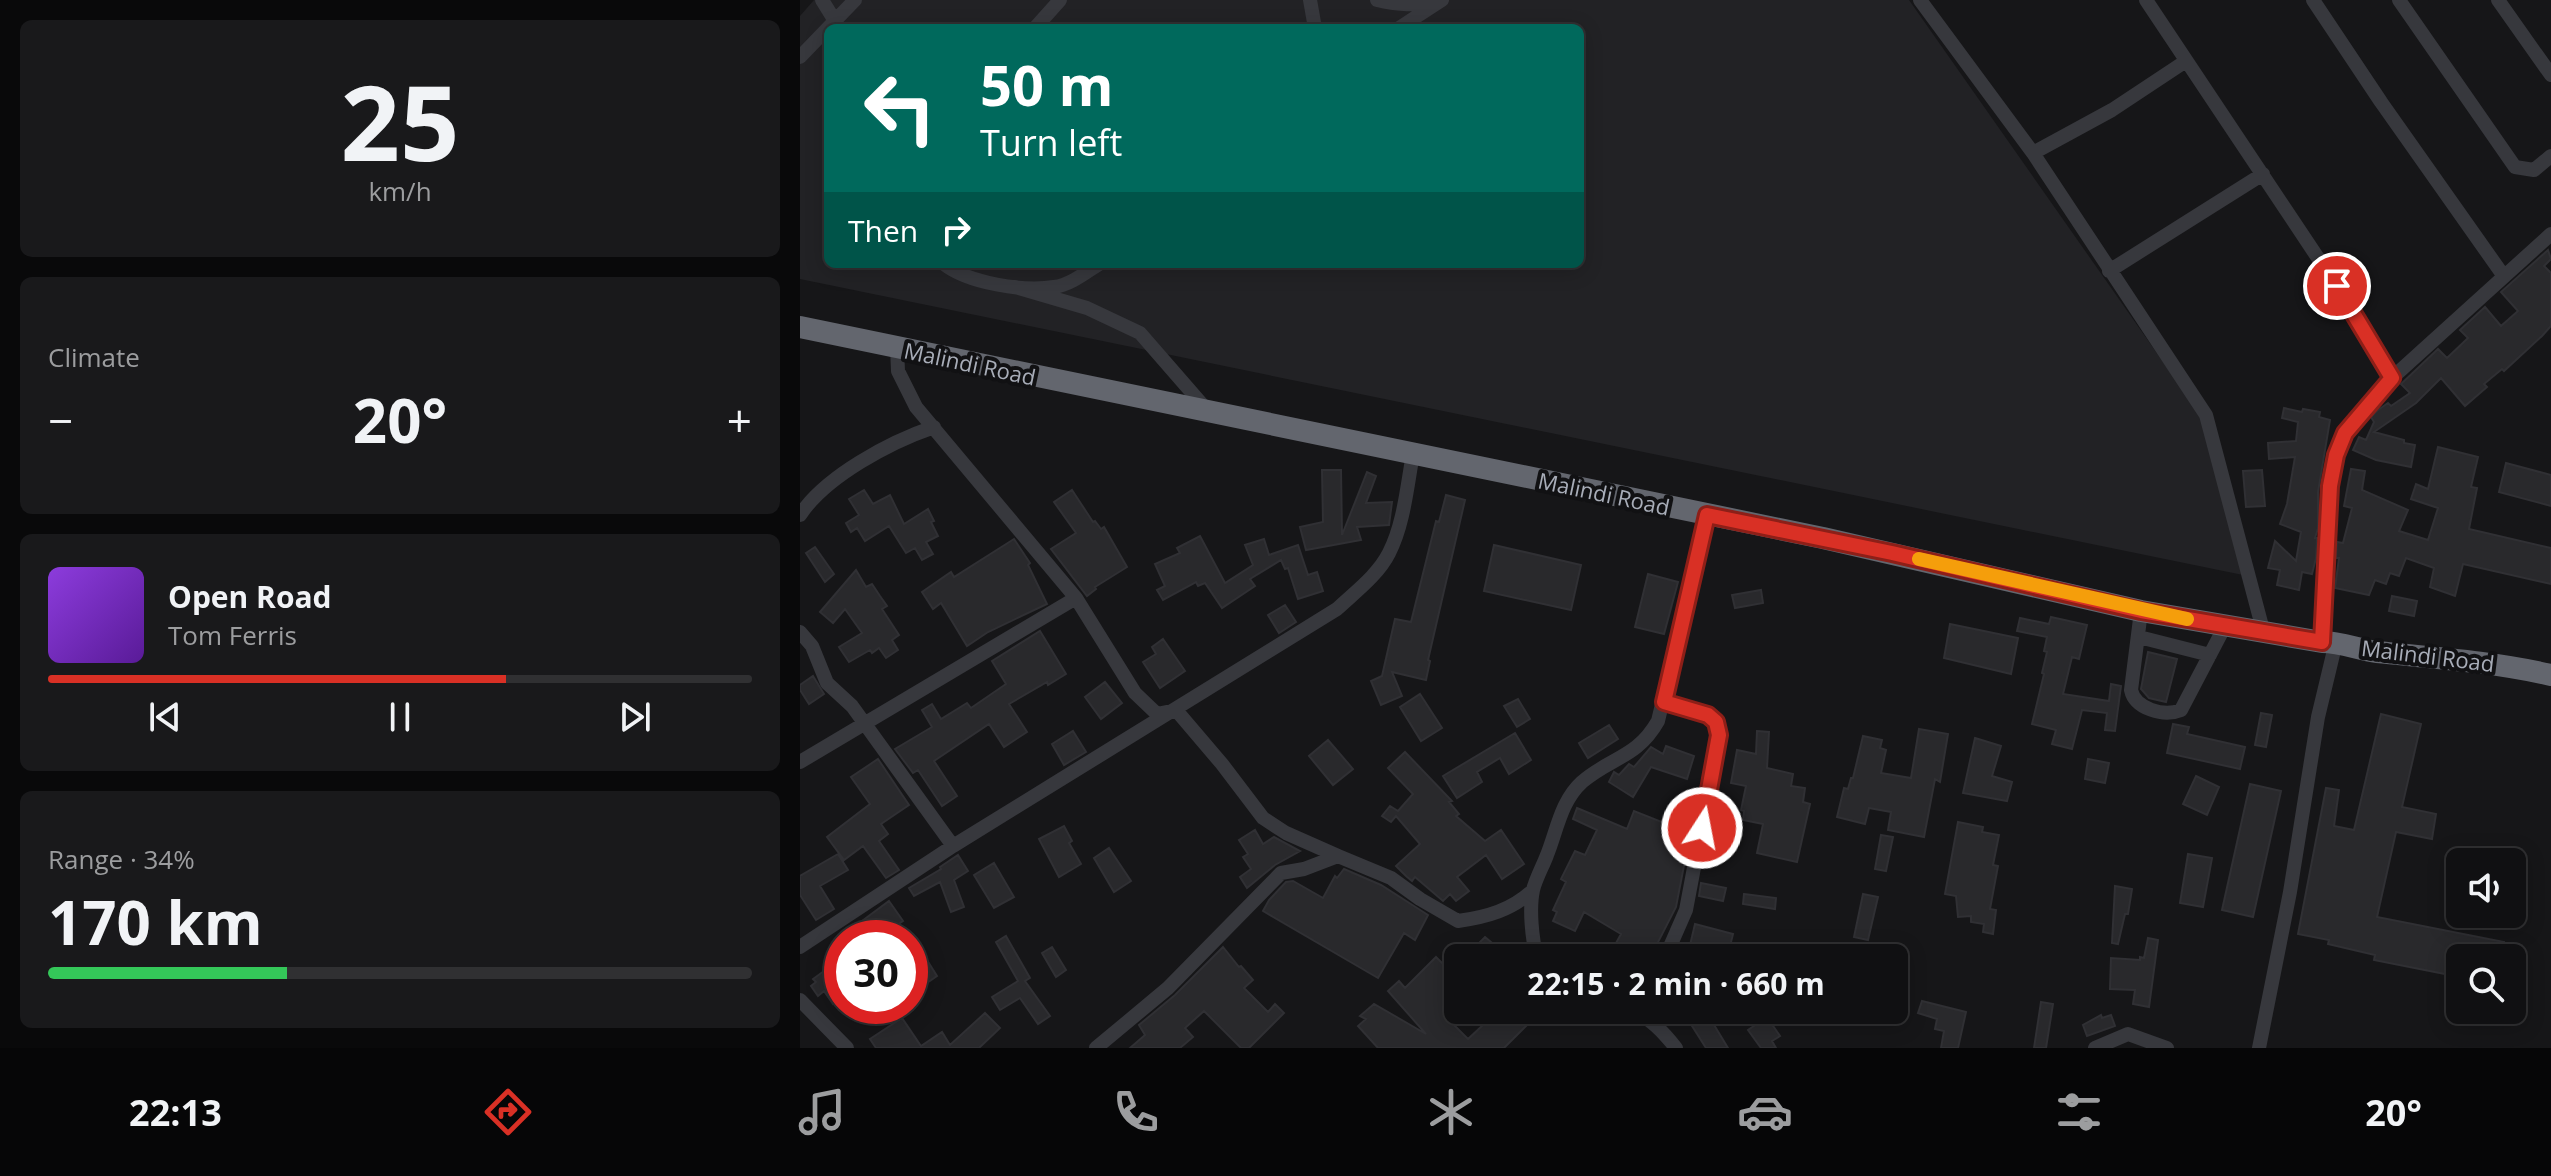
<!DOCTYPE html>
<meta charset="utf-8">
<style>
body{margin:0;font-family:"Open Sans",sans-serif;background:#19191b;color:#f1f3f6;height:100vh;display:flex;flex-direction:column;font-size:30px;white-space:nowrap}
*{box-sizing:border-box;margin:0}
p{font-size:26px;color:#9c9d9f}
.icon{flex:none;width:44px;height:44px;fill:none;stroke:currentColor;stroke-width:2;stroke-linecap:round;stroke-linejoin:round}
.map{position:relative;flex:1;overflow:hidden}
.drawer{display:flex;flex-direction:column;gap:20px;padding:20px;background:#09090a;width:800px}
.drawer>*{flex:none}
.banner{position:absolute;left:24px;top:24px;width:760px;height:244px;border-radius:12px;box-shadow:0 4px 20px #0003,0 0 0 2px #303032;background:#00695c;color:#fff;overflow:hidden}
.controls{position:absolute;left:1646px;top:848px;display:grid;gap:16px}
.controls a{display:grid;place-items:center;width:80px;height:80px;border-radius:12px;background:#101012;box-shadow:0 4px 20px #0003,0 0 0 2px #303032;font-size:40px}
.speed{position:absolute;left:24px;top:920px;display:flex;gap:16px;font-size:40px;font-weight:700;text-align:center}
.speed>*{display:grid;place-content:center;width:104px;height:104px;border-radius:50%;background:#101012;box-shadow:0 4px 20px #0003,0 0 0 2px #303032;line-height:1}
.speed .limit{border:12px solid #d22;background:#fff;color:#111}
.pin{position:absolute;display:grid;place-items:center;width:68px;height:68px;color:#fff;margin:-34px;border:4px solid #fff;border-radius:50%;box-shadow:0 2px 8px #0007}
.me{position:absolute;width:88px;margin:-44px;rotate:11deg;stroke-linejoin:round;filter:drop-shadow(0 0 6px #0008)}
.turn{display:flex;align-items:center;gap:28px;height:168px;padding:0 24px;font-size:36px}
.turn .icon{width:104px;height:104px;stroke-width:2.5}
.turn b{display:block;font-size:56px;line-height:68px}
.then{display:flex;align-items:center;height:76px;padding:0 24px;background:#0003;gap:16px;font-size:30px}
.big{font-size:60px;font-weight:700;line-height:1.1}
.drawer .widget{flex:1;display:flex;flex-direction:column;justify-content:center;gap:12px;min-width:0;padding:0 28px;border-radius:12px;background:#19191b}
.drawer .dial{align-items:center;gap:0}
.dial b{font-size:104px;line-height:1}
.song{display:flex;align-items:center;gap:24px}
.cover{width:96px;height:96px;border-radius:12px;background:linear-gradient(135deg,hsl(270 70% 55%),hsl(270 70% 35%))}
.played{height:8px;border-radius:4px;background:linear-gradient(90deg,#d93025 65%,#303032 65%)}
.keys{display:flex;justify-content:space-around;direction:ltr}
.heat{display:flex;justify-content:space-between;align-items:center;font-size:44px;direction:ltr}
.charge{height:12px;border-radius:6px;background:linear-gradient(90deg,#34c759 34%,#303032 0)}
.trip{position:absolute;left:644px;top:944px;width:464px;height:80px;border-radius:12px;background:#101012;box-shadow:0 4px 20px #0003,0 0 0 2px #303032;font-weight:700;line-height:80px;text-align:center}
.tab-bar{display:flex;height:128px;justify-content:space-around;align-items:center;background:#060607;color:#9c9d9f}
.tab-bar .icon{width:56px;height:56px}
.tab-bar .selected{color:#d93025}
.tab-bar b{font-size:36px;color:#f1f3f6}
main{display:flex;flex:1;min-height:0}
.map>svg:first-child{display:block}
</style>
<main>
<section class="drawer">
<div class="widget dial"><b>25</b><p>km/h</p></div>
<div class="widget"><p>Climate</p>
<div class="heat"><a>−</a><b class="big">20°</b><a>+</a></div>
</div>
<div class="widget">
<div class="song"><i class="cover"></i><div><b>Open Road</b><p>Tom Ferris</p></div></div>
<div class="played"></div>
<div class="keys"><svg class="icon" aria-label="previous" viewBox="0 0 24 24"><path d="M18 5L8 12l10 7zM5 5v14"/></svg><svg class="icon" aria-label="pause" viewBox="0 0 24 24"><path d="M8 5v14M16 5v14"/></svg><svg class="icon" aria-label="next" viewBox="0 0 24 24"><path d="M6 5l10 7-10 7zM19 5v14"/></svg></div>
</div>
<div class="widget"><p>Range · 34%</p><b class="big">170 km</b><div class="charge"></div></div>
</section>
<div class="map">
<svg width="1751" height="1048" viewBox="0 0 1751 1048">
<rect width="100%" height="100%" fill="#161618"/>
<path fill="#222225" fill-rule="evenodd" d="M14,0H1109L1401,416L1443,575L0,279V16ZM28,28H780V264H28Z"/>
<path fill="#29292c" stroke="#303034" stroke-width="2" d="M1748,250L1751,259L1744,266L1751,273V326L1742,336L1704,371L1702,369L1684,384L1687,387L1665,406L1641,378L1616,403L1574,432L1604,440V443L1615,445L1611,467L1576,460L1553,450L1559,437L1566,440L1574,422L1571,417L1578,410L1588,403L1591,406L1610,393L1601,384L1638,349L1647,358L1668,338L1660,330L1685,307L1701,326L1718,311L1701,292Z
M1484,408L1502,412L1503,409L1520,412L1519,417L1530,420L1518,492V528L1515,538H1517L1516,558L1512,574L1502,572L1499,590L1477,585L1480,570L1468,568L1475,541L1496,561L1501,532L1480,524L1487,504L1495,457L1469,459L1468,443L1496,441L1498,422L1482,418Z
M1638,447L1678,457L1671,487L1677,488L1669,529L1751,548V584L1663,564L1655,596L1630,587L1634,568L1606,558L1599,576L1590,573L1586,584L1575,580L1569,595L1535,588L1539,558H1536L1537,542L1543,543L1552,508L1544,506L1551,469L1565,471L1562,490L1608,510L1599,531L1628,540L1638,508L1611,499L1616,484L1628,489Z
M1706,463L1751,475V506L1699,492Z
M522,470H541L542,535L567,472L576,476L566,503L592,502L589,525L557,527L561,540L506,550L500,527L523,522Z
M1462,470L1465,506L1446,507L1443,471Z
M64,490L73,504L90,495L104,524L128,509L134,521L131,522L138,536L126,542L133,554L122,560L115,548L106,553L89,526L65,541L57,528L51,532L46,523L59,515L49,499Z
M272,490L293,522L295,521L301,529L304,527L327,567L295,587L296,589L287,596L251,549L276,533L254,502Z
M646,495L665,500L628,660L630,661L626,680L592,672L602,696L581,705L571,681L582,676L595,619L611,622L636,521L639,522Z
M400,536L425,583L453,565L445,545L464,539L469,555L498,545L508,575L517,572L523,591L498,599L488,568L485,569L481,560L450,579L455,586L422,608L405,583L398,586L396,582L363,600L357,590L365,586L355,564L380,553L377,548Z
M214,539L230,563L228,565L247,604L188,632L167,646L141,603L133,609L122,592L151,572L154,577Z
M694,545L781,565L771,610L684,591Z
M15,547L34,574L25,582L6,553Z
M56,570L66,587L72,584L80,596L87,606L82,609L99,635L92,640L98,650L86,658L79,648L72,653L70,650L49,662L39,647L62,633L45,609L33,623L20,612Z
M848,574L878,582L864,634L835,627Z
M961,590L963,603L935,608L932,595Z
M1592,596L1617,601L1614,616L1589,611Z
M485,605L496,622L479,633L468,615Z
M1251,617L1287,625L1279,659L1272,657L1263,694L1309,701L1311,684L1321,686L1315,731L1305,730L1307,713L1282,710L1272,749L1252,744L1256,730L1232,724L1244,674L1242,673L1247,652L1244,651L1247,637L1217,631L1220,618L1249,624Z
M1150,624L1218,638L1211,674L1144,658Z
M240,631L266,674L248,685L247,682L209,704L227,732L204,747L189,724L134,761L157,796L142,806L118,770L113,773L95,749L132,727L122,710L132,704L141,719L167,703L171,708L206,684L192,661Z
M363,639L385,671L360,688L343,662L356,654L352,647Z
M1348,652L1377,659L1366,702L1349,698L1341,689Z
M13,676L24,694L9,704L0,690V685Z
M305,682L322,703L301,719L285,697Z
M620,694L642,728L621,741L600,707Z
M718,699L730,719L717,727L704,706Z
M1461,713L1472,715L1466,747L1455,745Z
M1581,714L1621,724L1602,807L1636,814L1632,839L1596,832L1577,917L1704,942L1701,958H1660V977L1574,960L1575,955L1528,944L1529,940L1498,934L1526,788L1539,790L1534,826L1554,830Z
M1373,724L1389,727L1387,734L1445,747L1440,769L1367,753Z
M809,725L818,739L788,758L779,743Z
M1119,729L1148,734L1140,782L1135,779L1124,837L1088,830L1091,812L1069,808L1065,824L1037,817L1044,788L1048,789L1051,778H1053L1063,736L1082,740L1080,748L1086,750L1081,773L1111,778Z
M273,731L286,752L264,765L252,744Z
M957,731L969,732L967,768L993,774L991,786L1005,788L1003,802L1010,804L997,862L957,853L963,824L943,820L944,811L941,810L946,786L931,783L937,750L956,754Z
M715,733L731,760L709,774L700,758L677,772L682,782L657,798L643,776Z
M1175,738L1201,746L1192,776L1212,782L1207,801L1163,793Z
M528,740L553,769L533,785L509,756Z
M866,746L894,756L887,779L851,767L833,797L809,782L814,772L819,775L829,764L834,767L851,747L863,754Z
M605,752L652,801L649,802L659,814L656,816L685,841L701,830L724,864L702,879L686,855L657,877L669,891L656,901L650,894L643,901L615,877L612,881L606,876L596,866L620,844L596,816L591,822L582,816L590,806L598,811L613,794L588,768Z
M78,759L109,805L81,824L88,834L79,841L99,870L86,878L63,846L44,860L27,837L70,804L51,777Z
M1288,759L1309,763L1305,783L1285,779Z
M1396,776L1419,787L1407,815L1383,804Z
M1450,784L1481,791L1453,917L1422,910Z
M777,808L827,829L834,811L872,826L867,841L887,850L876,907L853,952L815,945L821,934L784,912L775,931L753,921L757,912L753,910L766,882L761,879L775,851L785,855L797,830L773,819Z
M1158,822L1183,827L1182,832L1199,835L1193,865L1198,866L1190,909L1196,910L1193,934L1183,932L1184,924L1171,922V916L1158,917L1156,896L1145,894Z
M264,826L272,841L269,843L281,864L259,877L239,839Z
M455,830L463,844L474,837L500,851L475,865L447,888L440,877L451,869L443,857L448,854L439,840Z
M1081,835L1093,837L1086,871L1075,869Z
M309,848L331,881L314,892L294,858Z
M38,854L48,870L20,886L34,909L16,920L0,895V876Z
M1388,854L1412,858L1403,907L1380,903Z
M158,855L168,871L154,880L164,907L151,912L140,882L114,896L109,888L141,869L140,867Z
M194,863L214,897L194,908L174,875Z
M544,869L581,885L628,915L615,940L604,933L578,978L463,911L469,900L486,882L493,881L523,898L535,876L537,878Z
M901,883L926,888L923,901L899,896Z
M1315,886L1332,889L1328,914H1325L1318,944L1312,943Z
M944,894L976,898L975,909L943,904Z
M1063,894L1078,897L1068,940L1054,937Z
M89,901L103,921L78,938H62L54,927Z
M895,924L933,934L927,958H887Z
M110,933L137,976L121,987L110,969Z
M206,936L230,978L225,981L250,1016L238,1024L220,998L200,1010L192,997L218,981L196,942Z
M685,937L710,958H664Z
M1348,938L1358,940L1349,1007L1333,1004L1335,990L1310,989L1311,958L1340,960V957L1344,958Z
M252,947L266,970L256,977L242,953Z
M423,947L439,967L441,966L453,980L444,988L468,1012L475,1004L484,1013L449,1048H441L404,1011L385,1028L393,1037L380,1048H330L345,1035L339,1025L375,995Z
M636,957L650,971L658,963V1011L648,1019L668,1039L699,1010H742L704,1048H578L558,1026L566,1019L560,1016L574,1004L626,1034L588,991L599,981L605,988Z
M31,966L42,982V997L33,1004L24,991L18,996L11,986L16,982L13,979Z
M1122,1001L1166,1012L1158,1048H1141L1144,1031L1135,1029L1137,1019L1118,1013Z
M1241,1002L1253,1004L1246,1048H1234Z
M901,1010H905L928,1048H906L887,1018Z
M185,1013L200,1028L179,1048H76L70,1039L102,1018L121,1046L142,1032L150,1045Z
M1301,1015L1302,1018L1311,1015L1315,1026L1287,1036L1283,1025Z
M967,1017L980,1036L972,1041L976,1048H961L948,1030Z"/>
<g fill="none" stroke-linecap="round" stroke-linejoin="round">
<path stroke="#37383d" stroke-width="14" d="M22,0L35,21
M510,0L515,28
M577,0C594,4 613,7 629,0
M1120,0L1233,153L1406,415L1463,630
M1346,0L1552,309L1592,378
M1513,0L1581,102L1703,275
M1599,0L1715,167L1734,170L1751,156
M1698,0L1751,75
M235,28L260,0
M599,28L642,0
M0,57L55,0
M1233,153L1312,110L1386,61
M144,264C168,283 224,292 254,287C270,285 285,273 299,264
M1309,271L1463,174
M215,287L287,308L340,333L407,410
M97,347L98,371L116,407L276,598L335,693L357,714L376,710L422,764L463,818L486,833L538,856
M0,515C26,476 90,442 134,427
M1341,611L1331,690C1335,709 1364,717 1381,710L1425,626
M0,632L12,646L27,683L52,706L153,846
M1339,637L1410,655
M1522,642L1530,486L1536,455L1545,433L1592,378L1751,234
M864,702L908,715L916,722L919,735L886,910L865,958
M0,762L276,598
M0,947L153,846L537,609C555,592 578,575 589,553C604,524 607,486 613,454
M737,958C732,939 729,909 733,890C736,878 743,866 747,855C757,830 761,801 782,782C811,757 837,758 858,721L907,515
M0,1000L47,1048
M830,1010C850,1017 864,1033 876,1048
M296,1048L368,988L481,873L504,869L538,856L591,878L620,899L658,921C687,917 712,910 733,890
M1295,1048L1328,1034L1367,1048
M1459,1048L1490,892L1518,717L1536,642"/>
<path stroke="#63666e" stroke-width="22" d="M0,327L1023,538L1341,611L1522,642C1542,642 1559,650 1577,652C1636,658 1694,662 1751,675"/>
</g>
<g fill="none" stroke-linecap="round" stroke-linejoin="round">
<g stroke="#8d1f18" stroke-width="20">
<path id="route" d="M902,828L919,735L916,722L908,715L864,702L907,515L1092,553L1341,611L1522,642L1530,486L1536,455L1545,433L1592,378L1537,286"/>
</g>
<use href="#route" stroke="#d93025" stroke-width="14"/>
<path stroke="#f59e0b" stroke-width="14" d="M1119,559L1387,619"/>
</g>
<g text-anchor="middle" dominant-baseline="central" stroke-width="8" stroke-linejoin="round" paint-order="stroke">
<g font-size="22" fill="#a8adb8" stroke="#111113">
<text transform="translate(170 363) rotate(12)">Malindi Road</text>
<text transform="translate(804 493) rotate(12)">Malindi Road</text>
<text transform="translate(1628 655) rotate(7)">Malindi Road</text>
</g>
</g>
</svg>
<div class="controls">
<a><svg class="icon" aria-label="sound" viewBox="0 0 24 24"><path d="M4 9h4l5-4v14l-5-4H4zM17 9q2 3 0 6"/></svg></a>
<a><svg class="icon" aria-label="search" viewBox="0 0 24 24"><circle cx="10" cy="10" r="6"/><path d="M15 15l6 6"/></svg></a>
</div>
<div class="speed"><div class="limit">30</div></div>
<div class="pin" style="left:1537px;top:286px;background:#d93025"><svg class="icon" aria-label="arrive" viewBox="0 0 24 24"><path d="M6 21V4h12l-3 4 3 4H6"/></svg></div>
<svg class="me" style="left:902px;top:828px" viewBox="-20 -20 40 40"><circle r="17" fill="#d93025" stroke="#fff" stroke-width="3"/><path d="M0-11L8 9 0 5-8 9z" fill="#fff"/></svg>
<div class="trip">22:15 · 2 min · 660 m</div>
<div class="banner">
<div class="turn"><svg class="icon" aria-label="left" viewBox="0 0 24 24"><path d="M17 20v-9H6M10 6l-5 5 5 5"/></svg><div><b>50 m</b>Turn left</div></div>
<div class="then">Then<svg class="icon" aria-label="right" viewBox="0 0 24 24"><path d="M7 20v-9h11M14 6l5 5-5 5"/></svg></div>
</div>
</div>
</main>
<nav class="tab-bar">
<b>22:13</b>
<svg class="icon selected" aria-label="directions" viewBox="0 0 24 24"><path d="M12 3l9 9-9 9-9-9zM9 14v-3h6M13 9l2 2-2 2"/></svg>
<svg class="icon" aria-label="music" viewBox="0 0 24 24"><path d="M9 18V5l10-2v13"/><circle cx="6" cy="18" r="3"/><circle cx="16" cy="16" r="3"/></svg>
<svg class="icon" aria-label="phone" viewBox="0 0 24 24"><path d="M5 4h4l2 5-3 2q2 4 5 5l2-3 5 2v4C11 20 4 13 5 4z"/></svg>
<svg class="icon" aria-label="climate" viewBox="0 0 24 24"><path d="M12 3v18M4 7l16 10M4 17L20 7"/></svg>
<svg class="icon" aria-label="car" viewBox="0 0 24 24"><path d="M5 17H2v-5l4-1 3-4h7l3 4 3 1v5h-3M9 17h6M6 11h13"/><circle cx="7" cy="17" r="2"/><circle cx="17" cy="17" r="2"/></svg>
<svg class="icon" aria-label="filters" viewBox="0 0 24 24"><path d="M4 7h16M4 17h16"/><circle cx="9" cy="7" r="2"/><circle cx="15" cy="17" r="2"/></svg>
<b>20°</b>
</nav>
